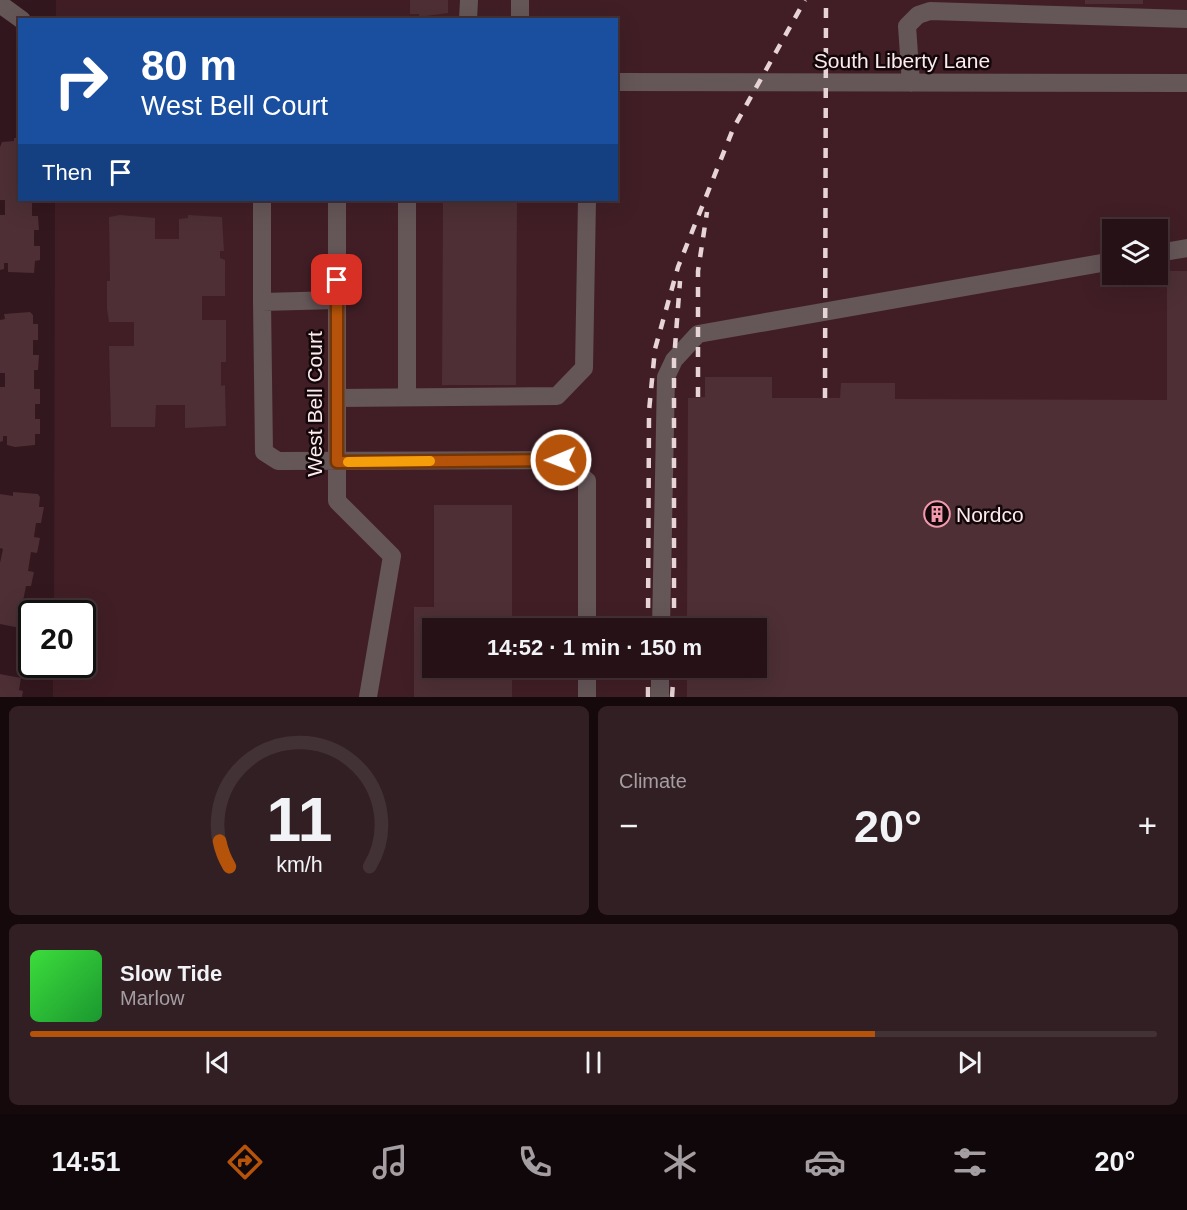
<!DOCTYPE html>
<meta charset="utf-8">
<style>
body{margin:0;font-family:Arial,sans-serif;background:#321f23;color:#f1f3f6;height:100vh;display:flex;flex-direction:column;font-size:22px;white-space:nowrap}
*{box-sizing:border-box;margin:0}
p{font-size:20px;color:#a49da1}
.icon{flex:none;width:33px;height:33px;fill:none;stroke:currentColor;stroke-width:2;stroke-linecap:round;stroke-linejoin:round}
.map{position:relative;height:697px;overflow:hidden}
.drawer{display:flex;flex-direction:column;gap:9px;padding:9px;background:#15090c;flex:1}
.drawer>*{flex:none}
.guide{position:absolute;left:18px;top:18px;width:600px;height:183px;border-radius:0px;box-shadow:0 6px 24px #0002,0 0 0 2px #423135;background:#1a4fa0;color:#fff;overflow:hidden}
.tools{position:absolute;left:1102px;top:219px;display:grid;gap:12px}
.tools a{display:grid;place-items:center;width:66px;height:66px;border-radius:0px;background:#261116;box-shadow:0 6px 24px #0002,0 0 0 2px #423135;font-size:30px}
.speed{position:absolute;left:18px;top:600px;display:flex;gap:12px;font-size:30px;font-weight:700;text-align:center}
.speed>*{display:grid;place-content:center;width:78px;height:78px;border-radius:50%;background:#261116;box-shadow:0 6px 24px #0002,0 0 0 2px #423135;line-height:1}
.speed .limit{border:3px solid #111;border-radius:9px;background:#fff;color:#111}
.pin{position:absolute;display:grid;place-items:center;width:51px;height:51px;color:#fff;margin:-26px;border-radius:12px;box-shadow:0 3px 9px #0006}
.me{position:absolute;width:66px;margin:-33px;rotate:269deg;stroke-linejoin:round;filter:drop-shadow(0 0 4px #0008)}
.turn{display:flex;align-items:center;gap:21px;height:126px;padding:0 24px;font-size:27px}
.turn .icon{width:78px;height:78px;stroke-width:2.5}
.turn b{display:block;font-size:42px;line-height:51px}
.then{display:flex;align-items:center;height:57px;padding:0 24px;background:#0003;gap:12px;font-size:22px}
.big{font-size:45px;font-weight:600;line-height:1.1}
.drawer .widget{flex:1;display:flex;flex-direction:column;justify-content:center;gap:9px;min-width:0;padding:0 21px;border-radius:9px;background:#321f23}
.drawer .dial{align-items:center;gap:0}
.dial svg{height:156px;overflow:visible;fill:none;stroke:#423135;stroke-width:7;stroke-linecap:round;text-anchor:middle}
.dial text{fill:#f1f3f6;stroke:none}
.song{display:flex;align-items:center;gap:18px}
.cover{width:72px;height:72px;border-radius:9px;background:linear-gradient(135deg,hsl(120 70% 55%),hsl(130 70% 35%))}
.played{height:6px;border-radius:3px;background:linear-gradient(90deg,#b45309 75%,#423135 75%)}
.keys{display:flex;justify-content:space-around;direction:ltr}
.heat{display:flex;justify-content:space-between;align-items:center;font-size:33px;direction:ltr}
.drawer .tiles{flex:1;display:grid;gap:9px;grid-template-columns:1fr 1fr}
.widget:last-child{grid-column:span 2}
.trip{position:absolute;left:422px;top:618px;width:345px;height:60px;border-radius:0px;background:#261116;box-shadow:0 6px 24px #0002,0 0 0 2px #423135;font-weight:600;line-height:60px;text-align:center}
.tabs{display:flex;height:96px;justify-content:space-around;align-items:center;background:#0f0709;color:#a49da1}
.tabs .icon{width:42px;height:42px}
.tabs .selected{color:#b45309}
.tabs b{font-size:27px;color:#f1f3f6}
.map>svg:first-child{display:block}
</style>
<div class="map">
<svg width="1187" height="697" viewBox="0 0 1187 697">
<rect width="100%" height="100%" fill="#33171e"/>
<path fill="#411e26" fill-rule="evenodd" d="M56,0H1187V697H53V665L82,664V614L54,613L55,200H616V20H56ZM1113,230H1158V274H1113ZM432,628H756V668H432Z"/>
<path fill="#4d2f35" d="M410,0H448V13L419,17V14H410Z
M1085,0H1143V4H1085Z
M14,138H20V200H32V216H38L39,230H34V246H40V260L35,261L34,273L8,272V263H4V269L0,270V215H5V200H0V147L2,142L14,141Z
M443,200H517L516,385H442Z
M120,215L155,218V239H179V219L188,218V215L222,217L224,251H220V258L225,260V296H202V320H226V362H221V386L225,385L226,426L185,428V405H156L155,427H111L109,346H134V322H109L107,309V281H110L109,217Z
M1167,271H1187V697H687V668H756V628H687L688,398L705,397V377H772V398H840L841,383H895V399L1167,400Z
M30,312L33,315V324H38V340H33V355H39L38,370H34V389H40V404H35V419H40V434H35V445L15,447L7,445V436H3V441L0,442V387H5V373H0V320L5,319L4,314Z
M13,492L38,494L40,497L39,507H44L41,523H36L34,537L40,538L37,553L31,552L28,571L34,572L31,586H26L23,601L30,602L27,618L21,616L20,626L15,627L0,624V563L3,549L0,548V494L13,496Z
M434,505H512V628H432V668H512V697H414V607H434Z
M0,674L21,678L19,690L23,691L22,697H0Z"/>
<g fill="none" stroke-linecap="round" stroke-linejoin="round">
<path stroke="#655658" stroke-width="18" d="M0,4L22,20
M468,20L469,0
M520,20V0
M616,82L1187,83
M911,83L907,26L918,15L930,11L1187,19
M262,200V302L337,300
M337,200V501L392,556L368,697
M407,200V397
M1158,253L1187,248
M262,302L264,452L278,461L562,460L587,481V628
M337,398L557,396L584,368L587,200
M661,628L666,377L674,360L698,334L1113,261
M587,668V697
M660,697V668"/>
<path stroke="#e6d4d7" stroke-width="4.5" stroke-dasharray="10 10" stroke-linecap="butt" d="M698,397V271L707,212
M825,398L826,0
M648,628L649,411L655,349L678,267L733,129L805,0
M674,628V360L680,281
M648,697V668
M672,697L674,668"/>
</g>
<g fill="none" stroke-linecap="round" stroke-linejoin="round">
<g stroke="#753606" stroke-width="15">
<path id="route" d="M337,280V462L561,460"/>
</g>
<use href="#route" stroke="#b45309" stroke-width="10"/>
<path stroke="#f59e0b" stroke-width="10" d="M348,462L430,461"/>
</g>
<defs>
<g id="building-ring" transform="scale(1.35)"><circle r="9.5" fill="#130709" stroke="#f29aad" stroke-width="1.5"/><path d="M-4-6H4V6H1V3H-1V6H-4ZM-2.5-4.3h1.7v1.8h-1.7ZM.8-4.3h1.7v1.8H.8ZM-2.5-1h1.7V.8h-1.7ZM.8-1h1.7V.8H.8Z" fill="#f29aad"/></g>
</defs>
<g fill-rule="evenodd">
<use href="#building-ring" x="937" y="514"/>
</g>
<g text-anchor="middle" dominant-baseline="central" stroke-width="5" stroke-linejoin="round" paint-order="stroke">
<g font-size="21" fill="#fdecef" stroke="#130709">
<text x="902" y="60">South Liberty Lane</text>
<text transform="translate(314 404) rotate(-90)">West Bell Court</text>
</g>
<g font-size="21" fill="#fdecef" stroke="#130709" text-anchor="start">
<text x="956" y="514">Nordco</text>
</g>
</g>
</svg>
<div class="tools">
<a><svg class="icon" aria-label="layers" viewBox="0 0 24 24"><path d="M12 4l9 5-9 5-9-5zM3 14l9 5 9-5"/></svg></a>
</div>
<div class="speed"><div class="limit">20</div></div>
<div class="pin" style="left:337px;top:280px;background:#d93025"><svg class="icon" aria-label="arrive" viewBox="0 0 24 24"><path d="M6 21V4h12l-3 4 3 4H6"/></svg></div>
<svg class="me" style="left:561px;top:460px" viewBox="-20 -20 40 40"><circle r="17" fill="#b45309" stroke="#fff" stroke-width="3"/><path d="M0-11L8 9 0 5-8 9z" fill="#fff"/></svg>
<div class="trip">14:52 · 1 min · 150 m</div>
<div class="guide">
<div class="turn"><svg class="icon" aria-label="right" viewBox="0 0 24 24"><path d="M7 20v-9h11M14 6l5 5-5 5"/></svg><div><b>80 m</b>West Bell Court</div></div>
<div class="then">Then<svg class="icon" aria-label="arrive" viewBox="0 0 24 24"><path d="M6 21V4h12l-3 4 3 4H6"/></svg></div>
</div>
</div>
<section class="drawer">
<div class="tiles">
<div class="widget dial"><svg viewBox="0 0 100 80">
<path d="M14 69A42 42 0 1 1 86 69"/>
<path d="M14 69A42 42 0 0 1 9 56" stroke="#b45309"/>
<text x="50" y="56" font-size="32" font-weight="700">11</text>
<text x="50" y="72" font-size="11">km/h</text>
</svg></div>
<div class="widget"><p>Climate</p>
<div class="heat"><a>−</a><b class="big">20°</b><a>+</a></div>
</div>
<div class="widget">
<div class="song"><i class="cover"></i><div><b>Slow Tide</b><p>Marlow</p></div></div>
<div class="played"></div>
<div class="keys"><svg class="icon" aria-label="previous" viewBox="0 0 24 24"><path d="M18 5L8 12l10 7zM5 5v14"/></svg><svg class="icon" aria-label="pause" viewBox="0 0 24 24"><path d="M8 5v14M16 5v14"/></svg><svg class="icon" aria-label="next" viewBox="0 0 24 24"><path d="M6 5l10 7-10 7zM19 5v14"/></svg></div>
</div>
</div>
</section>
<nav class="tabs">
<b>14:51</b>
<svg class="icon selected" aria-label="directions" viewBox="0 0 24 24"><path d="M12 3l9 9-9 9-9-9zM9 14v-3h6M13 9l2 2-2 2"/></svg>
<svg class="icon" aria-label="music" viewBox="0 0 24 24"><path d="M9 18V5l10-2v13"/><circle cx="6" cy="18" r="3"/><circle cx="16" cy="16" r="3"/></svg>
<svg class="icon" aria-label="phone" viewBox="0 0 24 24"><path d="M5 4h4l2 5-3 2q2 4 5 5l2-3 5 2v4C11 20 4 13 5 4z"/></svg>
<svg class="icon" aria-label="climate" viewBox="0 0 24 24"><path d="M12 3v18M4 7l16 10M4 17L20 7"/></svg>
<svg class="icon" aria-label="car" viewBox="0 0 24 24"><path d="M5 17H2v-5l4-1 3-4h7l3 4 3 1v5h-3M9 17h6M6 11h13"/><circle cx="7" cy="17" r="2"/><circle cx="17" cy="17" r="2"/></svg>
<svg class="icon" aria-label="filters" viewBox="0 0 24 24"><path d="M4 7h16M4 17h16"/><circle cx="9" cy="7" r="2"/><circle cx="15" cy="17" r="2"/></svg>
<b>20°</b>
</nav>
